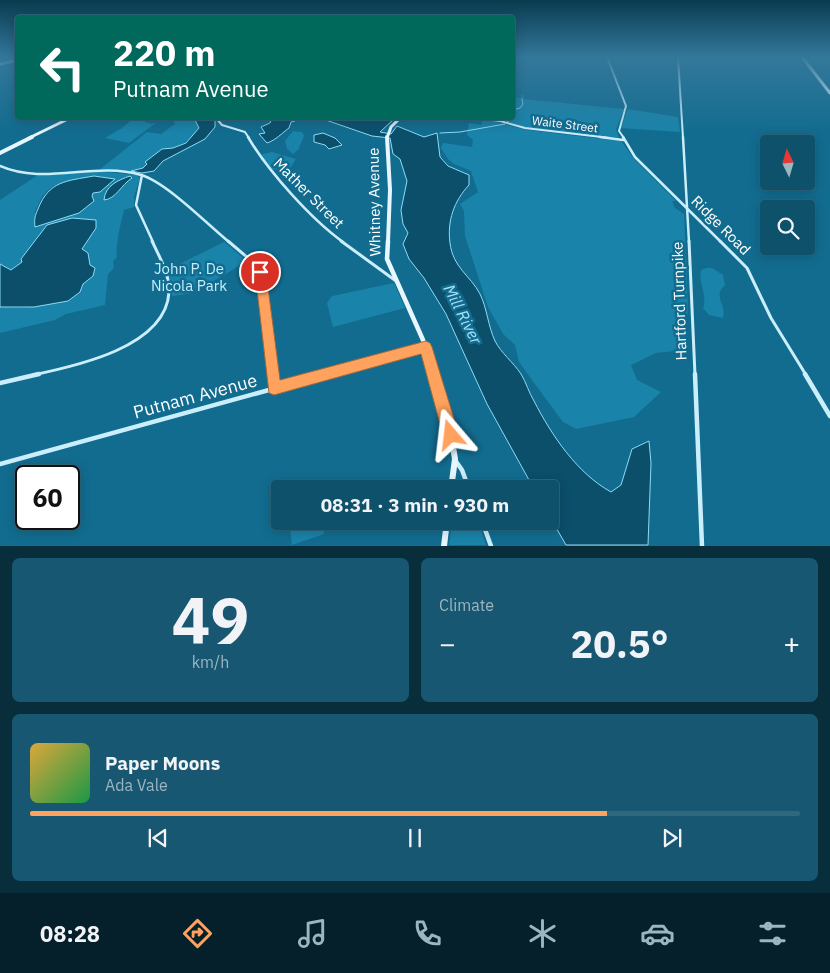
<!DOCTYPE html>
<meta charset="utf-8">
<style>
body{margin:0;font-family:"IBM Plex Sans",sans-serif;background:#175771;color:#f1f3f6;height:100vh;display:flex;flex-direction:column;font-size:19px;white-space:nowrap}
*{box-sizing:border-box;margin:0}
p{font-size:16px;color:#9bb5c1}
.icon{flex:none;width:28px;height:28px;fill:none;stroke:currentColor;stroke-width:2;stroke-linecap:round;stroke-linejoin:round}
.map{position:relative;height:546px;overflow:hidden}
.panel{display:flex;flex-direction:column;gap:12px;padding:12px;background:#082d3b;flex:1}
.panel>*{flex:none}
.top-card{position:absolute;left:15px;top:15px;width:500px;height:105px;border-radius:5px;box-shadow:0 2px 12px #0003,0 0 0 1px #2e687e;background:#00695c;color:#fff;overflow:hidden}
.needle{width:32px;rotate:355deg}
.buttons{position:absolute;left:760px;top:135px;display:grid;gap:10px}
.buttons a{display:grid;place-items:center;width:55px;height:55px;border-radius:5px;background:#0e516b;box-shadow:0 2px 12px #0003,0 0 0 1px #2e687e;font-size:25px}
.speed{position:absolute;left:15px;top:465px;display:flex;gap:10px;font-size:25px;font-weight:700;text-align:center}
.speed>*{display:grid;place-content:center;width:65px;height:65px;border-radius:50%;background:#0e516b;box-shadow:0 2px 12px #0003,0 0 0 1px #2e687e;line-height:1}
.speed .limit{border:2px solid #111;border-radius:8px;background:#fff;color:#111}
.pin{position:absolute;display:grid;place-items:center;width:42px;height:42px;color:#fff;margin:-21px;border:2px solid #fff;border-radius:50%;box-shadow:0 1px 5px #0007}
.me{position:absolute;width:55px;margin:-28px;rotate:343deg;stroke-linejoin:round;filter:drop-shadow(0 0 4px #0008)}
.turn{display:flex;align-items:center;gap:18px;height:105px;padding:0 15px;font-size:22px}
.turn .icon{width:65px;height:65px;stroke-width:2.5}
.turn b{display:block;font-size:35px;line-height:42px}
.big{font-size:38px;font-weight:700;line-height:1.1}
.panel .tile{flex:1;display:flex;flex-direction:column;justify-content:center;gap:8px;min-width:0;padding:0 18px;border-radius:8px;background:#175771}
.panel .dial{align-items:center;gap:0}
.dial b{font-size:65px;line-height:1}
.song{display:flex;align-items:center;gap:15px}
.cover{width:60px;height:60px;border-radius:8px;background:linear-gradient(135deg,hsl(40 70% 55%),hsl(140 70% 35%))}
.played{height:5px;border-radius:2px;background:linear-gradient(90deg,#ffa25d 75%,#2e687e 75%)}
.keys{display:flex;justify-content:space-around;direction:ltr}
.heat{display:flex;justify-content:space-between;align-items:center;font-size:28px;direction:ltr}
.panel .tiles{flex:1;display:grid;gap:12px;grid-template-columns:1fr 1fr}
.tile:last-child{grid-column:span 2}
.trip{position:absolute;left:271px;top:480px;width:288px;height:50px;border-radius:5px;background:#0e516b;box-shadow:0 2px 12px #0003,0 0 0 1px #2e687e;font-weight:700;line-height:50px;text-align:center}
.menu{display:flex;height:80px;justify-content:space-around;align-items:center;background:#06202b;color:#9bb5c1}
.menu .icon{width:35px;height:35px}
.menu .active{color:#ffa25d}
.menu b{font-size:22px;color:#f1f3f6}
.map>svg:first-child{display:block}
</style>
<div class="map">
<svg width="830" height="546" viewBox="0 0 830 546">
<rect width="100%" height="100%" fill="#126c8f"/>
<path fill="#1a83a9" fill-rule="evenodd" d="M521,95H524V99L624,109L616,129L619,138L526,128L508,122L509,118H512L513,97L521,98Z
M628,109L678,117L680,132L621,128Z
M134,118L152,124L157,122L129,143L105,138L122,128Z
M168,118H194L199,128C189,139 182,148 166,149L143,168L132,172L142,173L99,170L147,132L161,134L175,124L173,120Z
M483,119L527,130L621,141L634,159L676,201H672L675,208L684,214L688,309L683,350L656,353L631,365L637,380L661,392L634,417L576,429L563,422L532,380L519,362L515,345L503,334L488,307L465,236L464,211L460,204L478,192L471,171L454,164L448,159L441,148L443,143L472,147L473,140L467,135L469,123L481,125Z
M293,131L302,132L304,136L298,150L293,154L287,149L285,141Z
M272,152L296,159L291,167L272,170L259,155Z
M96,171L136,175L140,178L134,196V207L124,210C121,222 115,246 117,257L113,261L114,268L108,274L105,305L66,314L55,320L0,333V307L23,308L68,301L80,292L83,284L93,276L95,268L90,265L82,249L96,228L93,219H68L26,253L21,258L22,262L11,270L0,264V200L38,175ZM100,176L114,182L93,193L92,196L94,200L83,210L34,213L43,195L53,186Z
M224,242L247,261L194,293L172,296V285L167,270Z
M707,268H712L723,275L725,285C712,297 727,304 723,318L709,315L703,308C708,295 698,283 701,270Z
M394,283L405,308L333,327L327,303L332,296Z
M289,521H322L324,534L292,545Z
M452,521H478L486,545H449Z"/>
<path fill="#0b4f6b" stroke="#8edbf5" d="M194,118H215V127L205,139L163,161L154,171L142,173L131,171L143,168L147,164L145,162L162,149L173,148L186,143L199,128Z
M272,118H293L295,121L291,122L289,128C282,133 276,140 267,143L259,134L265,133L261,127L270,123Z
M320,118H395L380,132L391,134L397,126L424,137L437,133L440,157L448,166L469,175V185C454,201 447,221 450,243C453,268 470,275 480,294C487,308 488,326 495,341C501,353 513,362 521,374C526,382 529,393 534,401C552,436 577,473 611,492L621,485L632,449L649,441L651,463L648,545H566L550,517V489H534L487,404L446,314L424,278L409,259L403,244L408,233L403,224L401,210L407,181L400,159L393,154L390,138L372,136Z
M323,133L335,138L342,145L329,149L325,145L314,142V135Z
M94,176L115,179L100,192L93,193L92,196L94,201L79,213L35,227C34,219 35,216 38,209C49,181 66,181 94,176Z
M130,176L132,178C121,185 116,199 104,200C105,186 118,180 130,176Z
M72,218L96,220V228L82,249L88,253L90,265L95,268L93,276L83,284L80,292L68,301L34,307H0V264L11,270L22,262L21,259L47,225Z"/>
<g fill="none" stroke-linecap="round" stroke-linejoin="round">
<path stroke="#8edbf5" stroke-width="1" d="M512,110L520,108L523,104L522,99
M507,122L512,118
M440,133L460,132L505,124"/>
<path stroke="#cbeefc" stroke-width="2" d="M607,57L626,106L619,131L624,138
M678,57L683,138
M216,118L222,125L245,132L249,138
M476,118L500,121L525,128L610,138"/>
<path stroke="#cbeefc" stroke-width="2.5" d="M248,137C268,171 311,219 343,242
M600,137L623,140
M623,137L635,157L721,242
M683,137L689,242
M0,166C45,186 94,161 141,175C166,182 207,224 229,242
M142,175L136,205L153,242"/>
<path stroke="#cbeefc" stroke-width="3" d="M228,241L261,269L273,375
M341,241L396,281
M689,241L695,375
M720,241L747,268L771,318L806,375
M33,375C76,366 166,347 169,292C170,275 159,256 152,241
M322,375L426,347"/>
<path stroke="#cbeefc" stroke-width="4.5" d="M272,374L274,388
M695,374L702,546
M805,374L830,416
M0,383L39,374
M455,460L462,470L469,489
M0,464L327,374
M482,521L491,546"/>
<path stroke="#e7f7ff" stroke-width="3" d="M802,57L830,93
M29,138L70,118
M387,138L391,127L400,118"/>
<path stroke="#e7f7ff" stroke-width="4" d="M387,137L390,190L388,242
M0,153L32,137"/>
<path stroke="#e7f7ff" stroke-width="4.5" d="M388,241L387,259L423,340L433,375"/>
<path stroke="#e7f7ff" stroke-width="6" d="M433,374L451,435L455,459L451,489
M444,546L447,521"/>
<path stroke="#fff" stroke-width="3" d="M0,64L18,60"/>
</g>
<linearGradient id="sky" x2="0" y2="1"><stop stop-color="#0a3b4f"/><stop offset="0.43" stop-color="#33789b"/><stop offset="1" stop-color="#33789b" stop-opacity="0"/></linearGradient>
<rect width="830" height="133" fill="url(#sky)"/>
<path fill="#ffa25d" stroke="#a6693c" d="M260,268L266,272L280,380L426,341L430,343L432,347L459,435L456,440L451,443L446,440L443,435L421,354L274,395L269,393L255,272Z"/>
<g text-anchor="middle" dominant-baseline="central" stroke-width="5" stroke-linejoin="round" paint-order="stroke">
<g font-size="12" fill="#fff" stroke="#126c8f">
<text transform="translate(565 124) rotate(7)">Waite Street</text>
</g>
<g font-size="15" fill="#fff" stroke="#126c8f">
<text transform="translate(309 193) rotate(45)">Mather Street</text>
<text transform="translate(374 202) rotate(-91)">Whitney Avenue</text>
<text transform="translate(721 225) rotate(45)">Ridge Road</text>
<text transform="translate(679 301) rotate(-92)">Hartford Turnpike</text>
</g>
<g font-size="15" fill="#c3eefd" stroke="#126c8f">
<text x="189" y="268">John P. De<tspan x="189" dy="17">Nicola Park</tspan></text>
</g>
<g font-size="16" font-style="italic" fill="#a8e4f9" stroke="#126c8f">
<text transform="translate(463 314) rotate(63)">Mill River</text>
</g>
<g font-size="18" fill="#fff" stroke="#126c8f">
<text transform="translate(195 396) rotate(-15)">Putnam Avenue</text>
</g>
</g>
</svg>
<div class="buttons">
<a><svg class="needle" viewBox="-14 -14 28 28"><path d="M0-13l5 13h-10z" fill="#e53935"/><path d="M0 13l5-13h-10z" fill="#9bb5c1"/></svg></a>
<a><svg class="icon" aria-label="search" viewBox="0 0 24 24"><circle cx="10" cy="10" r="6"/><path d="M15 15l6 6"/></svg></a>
</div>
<div class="speed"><div class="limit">60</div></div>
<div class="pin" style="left:260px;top:272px;background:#d93025"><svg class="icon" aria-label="arrive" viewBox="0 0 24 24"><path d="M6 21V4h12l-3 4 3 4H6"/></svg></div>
<svg class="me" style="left:451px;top:435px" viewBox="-20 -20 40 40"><path d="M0-17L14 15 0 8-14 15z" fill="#ffa25d" stroke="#fff" stroke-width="4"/></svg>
<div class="trip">08:31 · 3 min · 930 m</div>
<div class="top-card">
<div class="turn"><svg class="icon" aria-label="left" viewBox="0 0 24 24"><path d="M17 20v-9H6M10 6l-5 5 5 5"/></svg><div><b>220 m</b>Putnam Avenue</div></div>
</div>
</div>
<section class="panel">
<div class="tiles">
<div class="tile dial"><b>49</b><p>km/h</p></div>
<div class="tile"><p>Climate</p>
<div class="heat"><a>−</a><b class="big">20.5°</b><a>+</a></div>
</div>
<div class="tile">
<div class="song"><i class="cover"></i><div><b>Paper Moons</b><p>Ada Vale</p></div></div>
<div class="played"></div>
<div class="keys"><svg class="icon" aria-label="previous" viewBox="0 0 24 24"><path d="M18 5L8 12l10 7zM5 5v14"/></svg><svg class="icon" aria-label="pause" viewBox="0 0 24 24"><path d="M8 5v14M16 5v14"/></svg><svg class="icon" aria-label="next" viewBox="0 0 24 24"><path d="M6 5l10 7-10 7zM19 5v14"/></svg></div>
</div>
</div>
</section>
<nav class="menu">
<b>08:28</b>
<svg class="icon active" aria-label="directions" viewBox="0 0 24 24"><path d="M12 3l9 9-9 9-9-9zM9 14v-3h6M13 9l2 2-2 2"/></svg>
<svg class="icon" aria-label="music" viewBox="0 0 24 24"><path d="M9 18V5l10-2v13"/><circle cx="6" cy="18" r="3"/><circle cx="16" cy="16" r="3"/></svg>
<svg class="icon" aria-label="phone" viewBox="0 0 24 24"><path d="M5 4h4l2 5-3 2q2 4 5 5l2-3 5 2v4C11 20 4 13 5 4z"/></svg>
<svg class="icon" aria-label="climate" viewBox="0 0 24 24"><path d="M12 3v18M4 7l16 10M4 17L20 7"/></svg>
<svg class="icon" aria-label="car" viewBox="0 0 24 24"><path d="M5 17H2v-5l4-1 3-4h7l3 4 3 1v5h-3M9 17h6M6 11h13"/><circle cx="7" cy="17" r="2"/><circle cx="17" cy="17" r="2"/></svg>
<svg class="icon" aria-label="filters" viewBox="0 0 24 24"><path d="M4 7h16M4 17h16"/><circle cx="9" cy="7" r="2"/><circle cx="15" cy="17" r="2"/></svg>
</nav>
